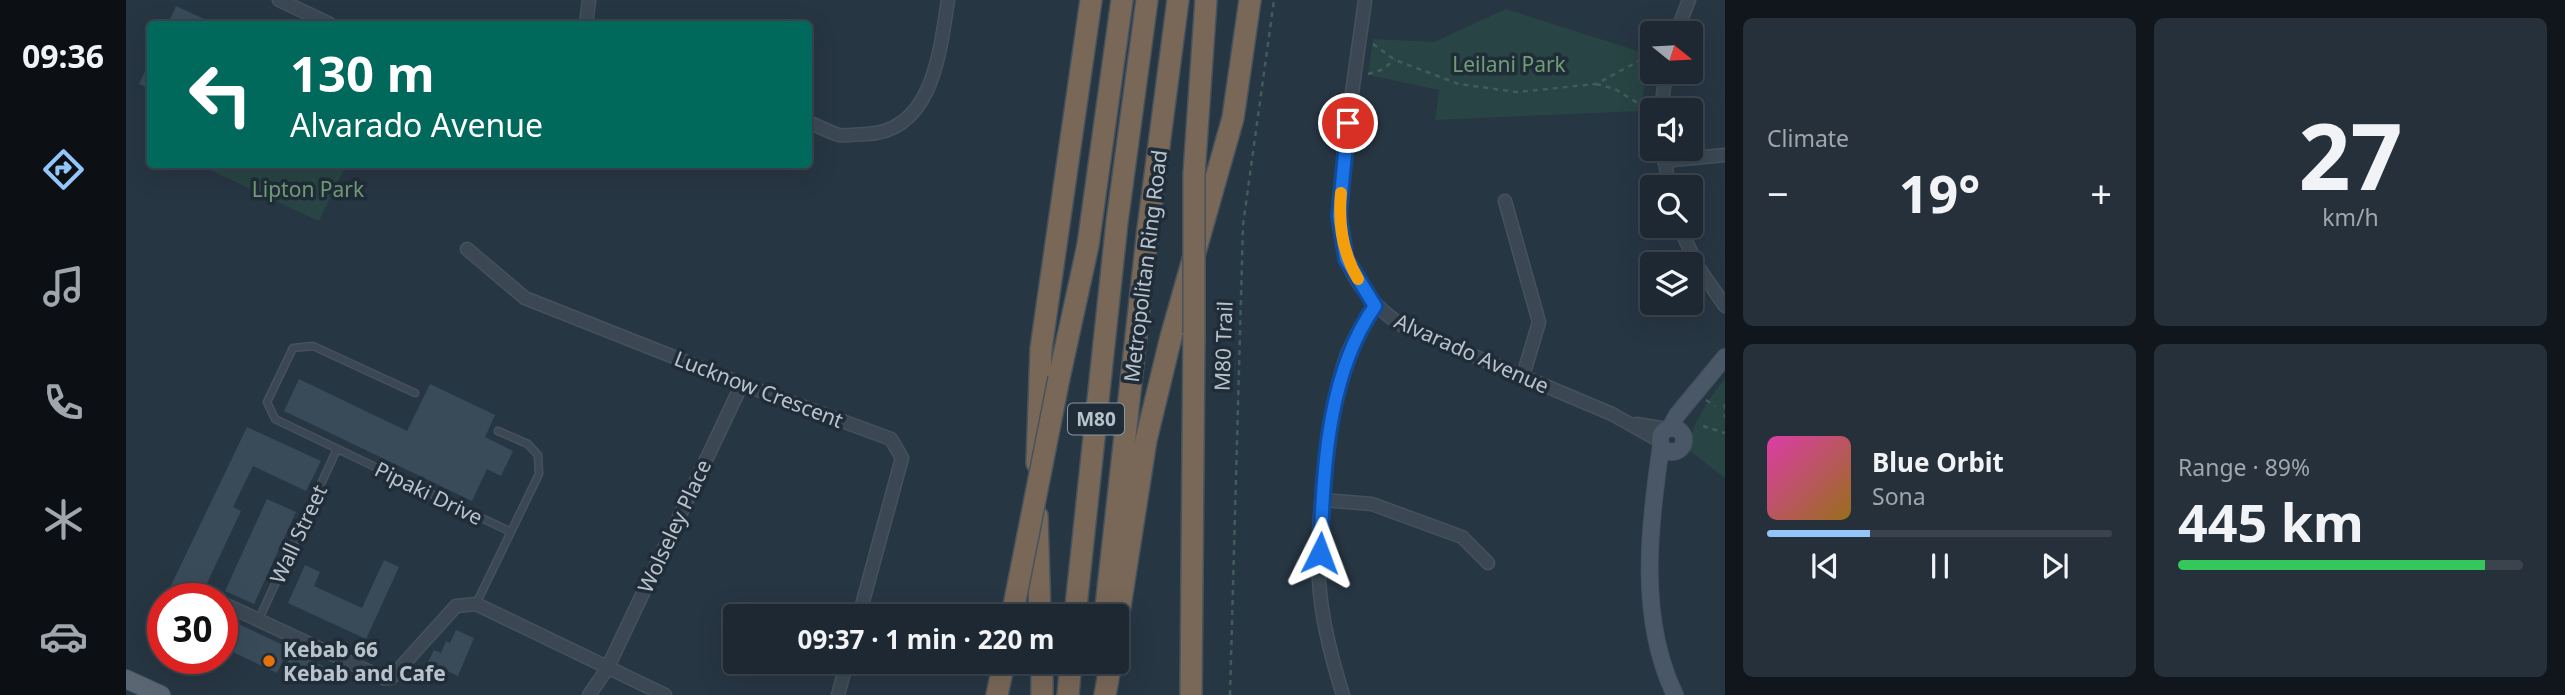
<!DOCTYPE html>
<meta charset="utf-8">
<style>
body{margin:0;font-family:"Noto Sans",sans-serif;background:#25303a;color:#f1f3f6;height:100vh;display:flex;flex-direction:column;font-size:26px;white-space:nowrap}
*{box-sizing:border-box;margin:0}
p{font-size:23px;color:#a0a6ac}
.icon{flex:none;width:38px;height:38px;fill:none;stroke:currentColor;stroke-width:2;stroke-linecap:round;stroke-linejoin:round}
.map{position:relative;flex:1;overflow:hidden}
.side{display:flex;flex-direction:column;gap:18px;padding:18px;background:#10161c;width:840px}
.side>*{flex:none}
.banner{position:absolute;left:21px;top:21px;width:665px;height:147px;border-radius:7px;box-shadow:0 7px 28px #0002,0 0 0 2px #3b444d;background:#00695c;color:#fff;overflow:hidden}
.needle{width:46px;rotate:108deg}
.controls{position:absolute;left:1514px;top:21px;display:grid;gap:14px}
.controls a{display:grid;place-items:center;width:63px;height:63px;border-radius:7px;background:#1d2832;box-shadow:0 7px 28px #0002,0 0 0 2px #3b444d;font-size:35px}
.speed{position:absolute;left:21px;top:583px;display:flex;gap:14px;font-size:35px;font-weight:700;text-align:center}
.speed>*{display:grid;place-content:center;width:91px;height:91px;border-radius:50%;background:#1d2832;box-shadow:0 7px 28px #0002,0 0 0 2px #3b444d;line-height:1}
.speed .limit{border:10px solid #d22;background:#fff;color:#111}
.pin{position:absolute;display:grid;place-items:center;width:60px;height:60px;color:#fff;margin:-30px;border:4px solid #fff;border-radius:50%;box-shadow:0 2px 7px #0007}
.me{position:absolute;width:77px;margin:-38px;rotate:3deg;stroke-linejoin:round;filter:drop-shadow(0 0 5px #0008)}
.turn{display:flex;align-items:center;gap:24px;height:147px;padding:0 28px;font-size:32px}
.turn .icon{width:91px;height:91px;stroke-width:2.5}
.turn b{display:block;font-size:49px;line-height:60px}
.big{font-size:52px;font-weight:700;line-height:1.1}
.side .card{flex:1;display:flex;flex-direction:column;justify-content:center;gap:10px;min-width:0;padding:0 24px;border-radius:10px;background:#25303a}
.side .dial{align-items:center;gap:0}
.dial b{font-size:91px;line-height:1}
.song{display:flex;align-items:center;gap:21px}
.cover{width:84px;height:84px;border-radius:10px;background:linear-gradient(135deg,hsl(320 70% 55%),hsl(40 70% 35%))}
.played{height:7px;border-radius:4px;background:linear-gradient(90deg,#92c5f8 30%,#3b444d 30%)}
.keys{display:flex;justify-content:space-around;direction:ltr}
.heat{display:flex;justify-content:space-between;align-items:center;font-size:38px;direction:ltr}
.charge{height:10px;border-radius:5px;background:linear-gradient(90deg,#34c759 89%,#3b444d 0)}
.side .tiles{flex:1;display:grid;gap:18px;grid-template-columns:repeat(2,1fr)}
.trip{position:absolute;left:597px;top:604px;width:406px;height:70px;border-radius:7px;background:#1d2832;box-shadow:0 7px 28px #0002,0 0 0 2px #3b444d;font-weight:700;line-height:70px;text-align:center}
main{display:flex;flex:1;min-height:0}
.tabs{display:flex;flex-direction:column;width:126px;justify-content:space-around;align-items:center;background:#0c1014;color:#a0a6ac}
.tabs .icon{width:49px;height:49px}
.tabs .current{color:#92c5f8}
.tabs b{font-size:32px;color:#f1f3f6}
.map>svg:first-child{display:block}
</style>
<main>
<nav class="tabs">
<b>09:36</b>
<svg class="icon current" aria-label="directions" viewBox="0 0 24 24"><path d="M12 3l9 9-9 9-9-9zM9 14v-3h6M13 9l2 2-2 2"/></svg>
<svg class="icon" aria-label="music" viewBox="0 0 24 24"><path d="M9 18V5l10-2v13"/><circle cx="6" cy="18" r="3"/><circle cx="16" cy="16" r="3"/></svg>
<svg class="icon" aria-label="phone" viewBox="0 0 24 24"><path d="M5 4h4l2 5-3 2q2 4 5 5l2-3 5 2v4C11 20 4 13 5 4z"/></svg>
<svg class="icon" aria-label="climate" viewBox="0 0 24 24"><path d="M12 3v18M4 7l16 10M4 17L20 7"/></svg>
<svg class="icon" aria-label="car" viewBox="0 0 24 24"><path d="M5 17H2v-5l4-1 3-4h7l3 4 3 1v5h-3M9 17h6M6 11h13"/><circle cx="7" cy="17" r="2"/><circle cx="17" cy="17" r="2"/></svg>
</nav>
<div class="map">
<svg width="1599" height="695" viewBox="0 0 1599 695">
<rect width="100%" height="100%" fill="#273643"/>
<path fill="#294444" d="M1380,9L1524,55L1514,111L1309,120L1313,90L1242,75L1247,39L1308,42Z
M73,165L220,164V165L193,221Z
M1599,378V478L1560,448C1568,422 1582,400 1599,378Z"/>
<path fill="#394b59" d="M50,6L89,24H42Z
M24,61V89L13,84Z
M173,379L281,431L304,384L369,415L359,437L387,451L375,476L361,469L346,501L158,411Z
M121,427L195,461L180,491L127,466L107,507L115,511L74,598H39Z
M141,499L170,512L128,604L99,591Z
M258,560L273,567L240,639L162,603L179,565L194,572L188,586L236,608Z
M96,616L163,648L151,673L96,647Z
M330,630L348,638L332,676L302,662L308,650L315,653L320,641L324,643Z
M167,651L209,672L203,684L193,679L191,683L159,668Z"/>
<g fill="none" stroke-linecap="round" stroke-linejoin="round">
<g stroke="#45515c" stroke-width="9">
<path id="lane" d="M289,393L187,346L167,348L141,402L149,419L385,532
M350,604L413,474L412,455L402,444L372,431
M133,619L211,449"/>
</g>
<g stroke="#45515c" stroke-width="15">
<path id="street" d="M153,0L204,24
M1239,0C1232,54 1223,106 1218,160C1215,193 1211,224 1220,257C1228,285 1252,310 1277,326L1486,414L1534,441
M460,24L463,0
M1550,33L1563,0
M1535,110L1540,72
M682,122C692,126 703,132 713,135C721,136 731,134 740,134C807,132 814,51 822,0
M1537,149L1543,187
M1538,161L1599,155
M1379,201L1413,322L1397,376
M1553,226L1572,267L1599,306
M341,249L399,298L616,384L765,439L776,458L733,616
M1511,424L1540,429
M1197,500L1246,504L1336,537L1362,563
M96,603L257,678H265L330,606L350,604L539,695
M463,695L481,669L616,384
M712,695L721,662
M1217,695C1205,657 1195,619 1193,580C1190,523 1202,410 1220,357C1226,341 1239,320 1249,306"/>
</g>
<g stroke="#45515c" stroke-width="18">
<path id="secondary" d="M1534 440a12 12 0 1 1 24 0a12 12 0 1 1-24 0Z
M1544,428L1551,415L1599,357
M1535,446C1523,527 1512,618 1549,695"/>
</g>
<g stroke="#45515c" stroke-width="20">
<path id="primary" d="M0,679L35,695"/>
</g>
<g stroke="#46535d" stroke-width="24">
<path id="highway" d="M1068,174L1080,0
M933,378L962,245L996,0
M911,463L915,349L965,0
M911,516L914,616
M949,616L991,222L1021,0
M979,616L1022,229L1052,0
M990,632L1020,440L1045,337L1107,118L1124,0
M916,662V695
M871,695L878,662
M942,695L945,662
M979,695L985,662
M1065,695L1068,333"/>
</g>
<path stroke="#425c5b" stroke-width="2.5" stroke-dasharray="5 5" stroke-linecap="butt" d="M1247,44L1269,60L1333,84L1391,92L1470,84L1524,55
M1242,74L1255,70L1269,60
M1470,84L1489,89L1518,107
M1580,400L1589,406
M1599,404V418
M1577,426L1599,433
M1104,695L1117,225L1148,0"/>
<use href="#lane" stroke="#3b4853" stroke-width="6"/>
<use href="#street" stroke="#3b4853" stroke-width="12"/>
<use href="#secondary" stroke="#495766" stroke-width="16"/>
<use href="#primary" stroke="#5a6773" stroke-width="18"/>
<use href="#highway" stroke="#796858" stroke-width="21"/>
<g stroke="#46535d" stroke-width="24" stroke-linecap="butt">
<path id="highway-bridge" d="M1068,174V333
M886,616L933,378"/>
</g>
<use href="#highway-bridge" stroke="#796858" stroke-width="21"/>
</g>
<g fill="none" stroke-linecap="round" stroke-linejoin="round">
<g stroke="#114b97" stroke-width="18">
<path id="route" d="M1194,553C1198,470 1200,376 1249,306L1220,259L1213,216L1222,123"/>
</g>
<use href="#route" stroke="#1a73e8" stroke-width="12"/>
<path stroke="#f59e0b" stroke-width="12" d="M1215,193C1212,224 1216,252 1232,279"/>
</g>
<circle fill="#e8710a" stroke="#202d38" stroke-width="2.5" cx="143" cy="661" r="7"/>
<g text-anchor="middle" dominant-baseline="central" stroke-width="7" stroke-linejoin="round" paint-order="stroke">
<rect fill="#202d38" stroke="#8b96a0" stroke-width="2" x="942" y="403.5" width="56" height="31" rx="5"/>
<g font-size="19" font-weight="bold" fill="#b9c3cc">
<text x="970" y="419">M80</text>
</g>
<g font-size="21" fill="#709d75" stroke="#202d38">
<text x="1383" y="64">Leilani Park</text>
<text x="182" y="189">Lipton Park</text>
</g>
<g font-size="21" fill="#b9c3cc" stroke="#202d38">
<text transform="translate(1019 266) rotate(-83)">Metropolitan Ring Road</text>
<text transform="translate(1097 346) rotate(-88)">M80 Trail</text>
<text transform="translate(1346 353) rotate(24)">Alvarado Avenue</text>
<text transform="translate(633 389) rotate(21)">Lucknow Crescent</text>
<text transform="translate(303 493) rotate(26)">Pipaki Drive</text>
<text transform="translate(548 526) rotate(-65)">Wolseley Place</text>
<text transform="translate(172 534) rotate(-65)">Wall Street</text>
</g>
<g font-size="21" font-weight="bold" fill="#b9c3cc" stroke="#202d38" text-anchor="start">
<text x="157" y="649">Kebab 66<tspan x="157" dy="24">Kebab and Cafe</tspan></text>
</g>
</g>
</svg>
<div class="controls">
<a><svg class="needle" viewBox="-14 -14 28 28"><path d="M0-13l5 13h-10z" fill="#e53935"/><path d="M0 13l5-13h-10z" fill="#a0a6ac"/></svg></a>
<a><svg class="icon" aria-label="sound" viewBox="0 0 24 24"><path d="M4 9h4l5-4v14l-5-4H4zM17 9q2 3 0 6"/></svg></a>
<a><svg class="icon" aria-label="search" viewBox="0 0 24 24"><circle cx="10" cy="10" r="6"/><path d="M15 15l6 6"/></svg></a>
<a><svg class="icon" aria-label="layers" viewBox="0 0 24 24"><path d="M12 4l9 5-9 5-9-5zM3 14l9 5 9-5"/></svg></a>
</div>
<div class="speed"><div class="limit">30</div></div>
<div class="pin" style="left:1222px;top:123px;background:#d93025"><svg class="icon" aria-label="arrive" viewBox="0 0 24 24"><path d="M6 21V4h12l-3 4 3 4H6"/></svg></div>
<svg class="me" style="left:1194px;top:553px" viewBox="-20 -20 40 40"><path d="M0-17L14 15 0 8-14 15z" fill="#1a73e8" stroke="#fff" stroke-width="4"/></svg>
<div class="trip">09:37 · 1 min · 220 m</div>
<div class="banner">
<div class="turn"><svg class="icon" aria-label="left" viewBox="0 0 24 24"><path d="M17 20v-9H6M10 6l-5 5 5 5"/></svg><div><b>130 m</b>Alvarado Avenue</div></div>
</div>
</div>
<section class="side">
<div class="tiles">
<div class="card"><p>Climate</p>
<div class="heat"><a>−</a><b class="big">19°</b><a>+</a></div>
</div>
<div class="card dial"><b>27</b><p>km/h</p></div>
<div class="card">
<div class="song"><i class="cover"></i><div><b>Blue Orbit</b><p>Sona</p></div></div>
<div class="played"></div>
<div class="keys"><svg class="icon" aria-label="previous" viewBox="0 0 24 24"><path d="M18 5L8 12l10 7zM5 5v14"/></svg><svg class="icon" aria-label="pause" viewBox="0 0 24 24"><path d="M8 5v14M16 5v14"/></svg><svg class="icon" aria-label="next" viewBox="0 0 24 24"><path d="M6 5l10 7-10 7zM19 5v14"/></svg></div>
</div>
<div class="card"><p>Range · 89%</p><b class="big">445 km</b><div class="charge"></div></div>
</div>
</section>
</main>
